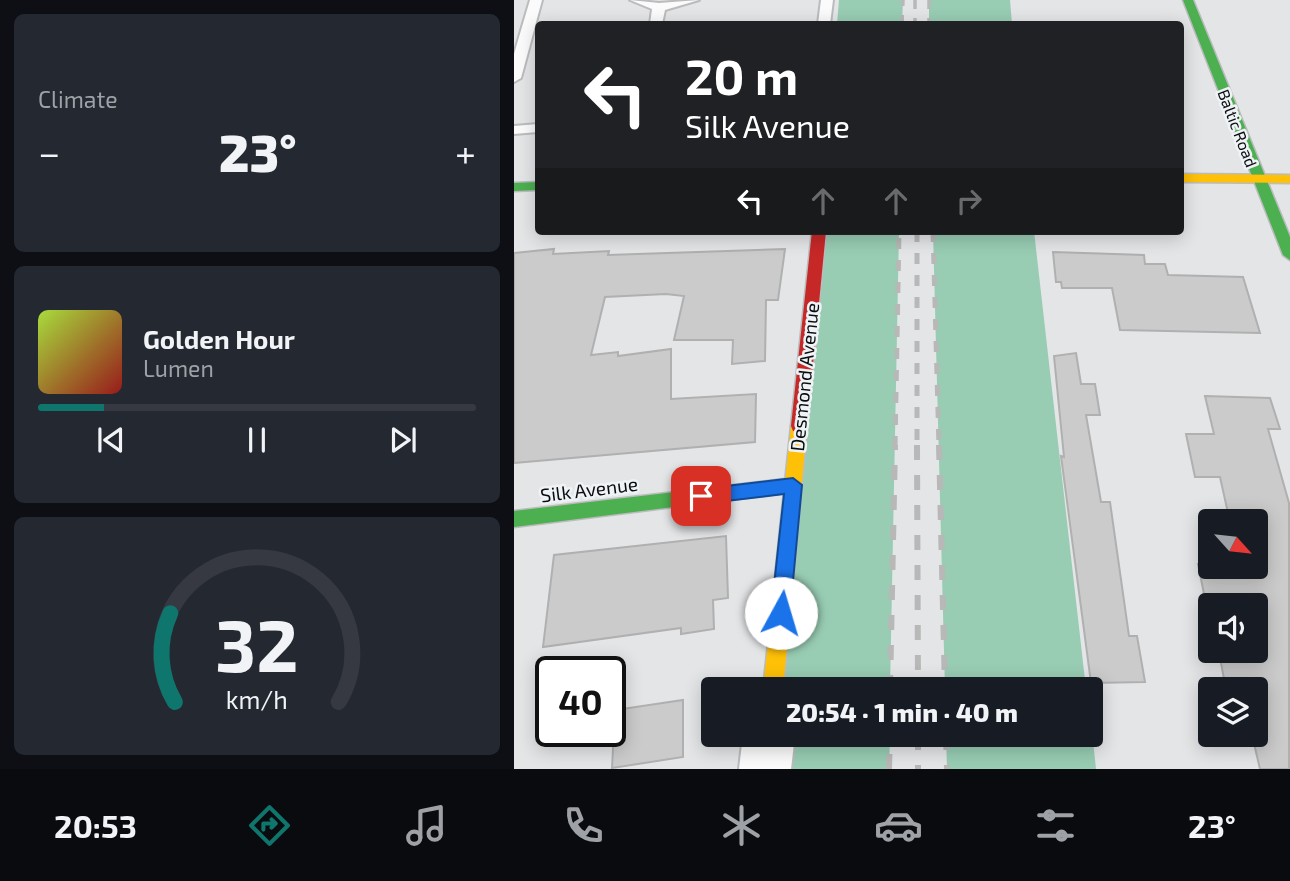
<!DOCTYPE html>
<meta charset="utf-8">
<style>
body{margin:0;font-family:"Exo 2",sans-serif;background:#242831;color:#f1f3f6;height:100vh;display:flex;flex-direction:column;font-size:26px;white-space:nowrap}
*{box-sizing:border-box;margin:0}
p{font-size:23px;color:#9ea1a6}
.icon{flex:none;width:38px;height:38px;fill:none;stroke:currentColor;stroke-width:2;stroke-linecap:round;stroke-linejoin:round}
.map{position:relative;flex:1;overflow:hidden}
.panel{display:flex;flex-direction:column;gap:14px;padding:14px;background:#0d0f14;width:514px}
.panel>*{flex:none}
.hud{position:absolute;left:21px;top:21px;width:649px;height:214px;border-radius:7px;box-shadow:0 4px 18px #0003;background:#202124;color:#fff;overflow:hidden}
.needle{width:46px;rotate:117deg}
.tools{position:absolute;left:684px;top:509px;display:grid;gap:14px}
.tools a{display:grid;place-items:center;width:70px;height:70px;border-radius:7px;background:#171b24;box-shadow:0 4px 18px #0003;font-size:35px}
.speed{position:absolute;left:21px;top:656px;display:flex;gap:14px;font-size:35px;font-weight:700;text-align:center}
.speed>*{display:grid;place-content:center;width:91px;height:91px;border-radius:50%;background:#171b24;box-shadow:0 4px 18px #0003;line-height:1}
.speed .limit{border:4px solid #111;border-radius:10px;background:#fff;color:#111}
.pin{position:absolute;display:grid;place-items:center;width:60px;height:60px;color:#fff;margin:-30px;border-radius:14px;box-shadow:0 4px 10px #0006}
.me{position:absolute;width:77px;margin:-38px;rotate:6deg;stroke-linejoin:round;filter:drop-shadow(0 0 5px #0008)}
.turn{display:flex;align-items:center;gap:24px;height:147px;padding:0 35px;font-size:32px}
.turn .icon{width:91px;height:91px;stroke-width:2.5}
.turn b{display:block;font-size:49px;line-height:60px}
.lanes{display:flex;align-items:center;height:66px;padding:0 35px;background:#0003;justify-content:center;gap:35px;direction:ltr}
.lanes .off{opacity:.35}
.big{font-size:52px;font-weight:800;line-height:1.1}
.panel .tile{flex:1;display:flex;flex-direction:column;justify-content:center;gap:10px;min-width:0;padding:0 24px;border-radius:10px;background:#242831}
.panel .dial{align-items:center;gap:0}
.dial svg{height:182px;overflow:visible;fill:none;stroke:#363941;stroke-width:7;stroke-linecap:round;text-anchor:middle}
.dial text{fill:#f1f3f6;stroke:none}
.song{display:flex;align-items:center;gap:21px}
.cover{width:84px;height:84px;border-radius:10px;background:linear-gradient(135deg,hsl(80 70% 55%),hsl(0 70% 35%))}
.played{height:7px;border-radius:4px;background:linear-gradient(90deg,#0f766e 15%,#363941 15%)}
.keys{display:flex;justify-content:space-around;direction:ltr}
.heat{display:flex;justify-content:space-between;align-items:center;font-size:38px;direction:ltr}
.trip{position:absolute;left:187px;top:677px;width:402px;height:70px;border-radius:7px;background:#171b24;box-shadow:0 4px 18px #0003;font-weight:800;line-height:70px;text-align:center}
.dock{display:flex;height:112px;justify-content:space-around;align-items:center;background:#090b0e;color:#9ea1a6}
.dock .icon{width:49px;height:49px}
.dock .selected{color:#0f766e}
.dock b{font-size:32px;color:#f1f3f6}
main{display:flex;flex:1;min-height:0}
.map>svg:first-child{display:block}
</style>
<main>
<section class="panel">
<div class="tile"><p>Climate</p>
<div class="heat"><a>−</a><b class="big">23°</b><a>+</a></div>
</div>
<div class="tile">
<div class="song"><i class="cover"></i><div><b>Golden Hour</b><p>Lumen</p></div></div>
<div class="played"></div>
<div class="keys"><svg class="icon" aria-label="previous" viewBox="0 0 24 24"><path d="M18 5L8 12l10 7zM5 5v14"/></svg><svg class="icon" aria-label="pause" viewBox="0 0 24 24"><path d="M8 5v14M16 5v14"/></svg><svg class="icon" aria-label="next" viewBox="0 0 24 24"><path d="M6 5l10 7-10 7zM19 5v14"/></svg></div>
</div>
<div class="tile dial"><svg viewBox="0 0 100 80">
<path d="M14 69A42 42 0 1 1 86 69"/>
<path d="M14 69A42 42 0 0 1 12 30" stroke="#0f766e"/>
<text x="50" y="56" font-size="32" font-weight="700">32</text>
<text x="50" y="72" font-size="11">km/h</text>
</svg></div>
</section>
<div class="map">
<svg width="776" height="769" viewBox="0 0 776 769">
<rect width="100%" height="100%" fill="#e3e5e7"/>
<path fill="#98ccb3" d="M325,0H389L388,24H323Z
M415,0H496L498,24H415Z
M304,231H385L376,689L259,690Z
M419,231H520L572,689H431Z
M578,731L582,769H433L432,735H578Z
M255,735H376L375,769H251Z"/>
<path fill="#cbcbcb" stroke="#b0b0b0" stroke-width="2" d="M40,249L39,254L95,251L94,255L271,249L264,300H252L251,361L218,364L219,340H160L170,296L152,294L91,297L77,355L104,352V356L157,349V399L242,394L241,442L0,463V253Z
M539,252L630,255L631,264H651L654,275L729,277L746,333L606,330L598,288H548L547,282H542Z
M562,353L567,384H581L586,415H572L587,502H596L615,636H623L631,682L577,683L547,456L550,457L540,356Z
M691,396L756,398L766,429H754L775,503V769H746L738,735H742V690H712L705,652L742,651V606H715L712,595L690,594L684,564L742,567V522H716L706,477H681L672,434H700Z
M212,536L214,598L199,600L200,629L167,634V628L29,647L40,555Z
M169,700V757L98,768L101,710Z"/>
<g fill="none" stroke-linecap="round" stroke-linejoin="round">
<g stroke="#babcbd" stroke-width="4">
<path id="lane" d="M16,0H28L7,78L0,82V54Z
M116,0L145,3L185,0L151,10L148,24H136L138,9Z
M307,0H319L316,24H304Z
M24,124V132L0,134V126Z"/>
</g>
<g stroke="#babcbd" stroke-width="4">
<path id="street" d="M229,735H281L277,769H225Z"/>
</g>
<g stroke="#babcbd" stroke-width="3">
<path id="fast" d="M669,0H679L776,237V260L769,255Z
M24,182V190L0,191V183Z
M279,478L285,480L288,485L285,490L279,492L0,527V511Z"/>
</g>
<g stroke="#babcbd" stroke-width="3">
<path id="slow" d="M667,174L776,175V183L667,182Z
M285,419L291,421L293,426L269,690H249L277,426L279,421Z"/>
</g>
<g stroke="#babcbd" stroke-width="3">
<path id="jam" d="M298,231H312L293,426L291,431H279L277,426Z"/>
</g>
<use href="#lane" fill="#fbfbfb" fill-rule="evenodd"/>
<use href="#street" fill="#fbfbfb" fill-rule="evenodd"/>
<use href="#fast" fill="#4caf50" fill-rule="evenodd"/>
<use href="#slow" fill="#ffc107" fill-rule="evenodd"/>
<use href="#jam" fill="#c62828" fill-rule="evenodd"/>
<path stroke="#b8b8b8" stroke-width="3.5" stroke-dasharray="9 9" stroke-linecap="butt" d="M401,0V24
M415,0V24
M388,24L389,0"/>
<path stroke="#b8b8b8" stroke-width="5" stroke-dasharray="11 11" stroke-linecap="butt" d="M403,231V447
M419,231L425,447
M381,447L385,231"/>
<path stroke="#b8b8b8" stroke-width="6" stroke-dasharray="15 15" stroke-linecap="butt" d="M403,445L404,690
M425,445L431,690
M376,690L381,445
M404,735V769
M432,735L433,769
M375,769L376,735"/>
</g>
<path fill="#1a73e8" stroke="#114b97" stroke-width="2" d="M279,478L288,485L276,613L274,619L267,622L260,619L257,613L270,494L187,504L178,496L187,489Z"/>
<g text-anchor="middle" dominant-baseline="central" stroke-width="5" stroke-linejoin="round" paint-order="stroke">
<g font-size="16" fill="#0a0c0d" stroke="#eff3f6">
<text transform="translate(724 128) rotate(69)">Baltic Road</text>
</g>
<g font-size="19" fill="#0a0c0d" stroke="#eff3f6">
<text transform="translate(290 377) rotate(-84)">Desmond Avenue</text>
<text transform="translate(75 489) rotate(-7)">Silk Avenue</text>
</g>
</g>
</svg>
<div class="tools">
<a><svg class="needle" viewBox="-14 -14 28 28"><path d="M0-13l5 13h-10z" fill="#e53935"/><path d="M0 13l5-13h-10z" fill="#9ea1a6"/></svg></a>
<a><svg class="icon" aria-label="sound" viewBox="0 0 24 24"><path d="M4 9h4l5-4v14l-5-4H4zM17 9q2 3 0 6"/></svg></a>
<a><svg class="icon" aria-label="layers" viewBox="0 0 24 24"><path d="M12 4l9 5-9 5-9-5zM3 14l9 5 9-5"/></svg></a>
</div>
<div class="speed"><div class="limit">40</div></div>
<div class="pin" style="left:187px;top:496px;background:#d93025"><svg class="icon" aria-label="arrive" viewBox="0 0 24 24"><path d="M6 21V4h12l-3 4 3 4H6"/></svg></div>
<svg class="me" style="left:267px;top:613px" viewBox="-20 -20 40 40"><circle r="19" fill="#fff"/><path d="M0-13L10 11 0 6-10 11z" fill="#1a73e8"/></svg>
<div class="trip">20:54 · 1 min · 40 m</div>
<div class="hud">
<div class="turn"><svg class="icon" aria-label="left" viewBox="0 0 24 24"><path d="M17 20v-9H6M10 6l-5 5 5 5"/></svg><div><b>20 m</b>Silk Avenue</div></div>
<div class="lanes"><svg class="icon" aria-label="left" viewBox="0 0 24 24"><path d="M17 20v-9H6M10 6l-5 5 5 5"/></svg><svg class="icon off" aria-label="ahead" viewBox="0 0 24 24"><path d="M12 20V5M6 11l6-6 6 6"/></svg><svg class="icon off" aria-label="ahead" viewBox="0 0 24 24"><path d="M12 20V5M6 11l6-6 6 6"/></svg><svg class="icon off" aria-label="right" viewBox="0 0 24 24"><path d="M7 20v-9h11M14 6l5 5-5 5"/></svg></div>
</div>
</div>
</main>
<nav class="dock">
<b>20:53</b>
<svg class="icon selected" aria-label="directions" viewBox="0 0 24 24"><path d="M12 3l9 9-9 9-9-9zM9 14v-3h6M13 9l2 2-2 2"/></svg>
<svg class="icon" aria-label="music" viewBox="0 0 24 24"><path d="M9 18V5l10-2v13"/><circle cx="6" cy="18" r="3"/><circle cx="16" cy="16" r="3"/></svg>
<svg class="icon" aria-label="phone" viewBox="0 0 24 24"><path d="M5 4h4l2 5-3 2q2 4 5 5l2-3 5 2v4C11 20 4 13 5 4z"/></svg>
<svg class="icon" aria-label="climate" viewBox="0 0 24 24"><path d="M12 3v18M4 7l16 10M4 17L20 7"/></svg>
<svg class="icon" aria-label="car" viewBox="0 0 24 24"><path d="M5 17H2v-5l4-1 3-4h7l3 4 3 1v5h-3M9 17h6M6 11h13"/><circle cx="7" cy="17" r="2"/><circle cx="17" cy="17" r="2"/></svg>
<svg class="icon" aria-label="filters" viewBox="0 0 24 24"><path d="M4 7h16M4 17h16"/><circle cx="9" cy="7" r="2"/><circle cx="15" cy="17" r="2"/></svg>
<b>23°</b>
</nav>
